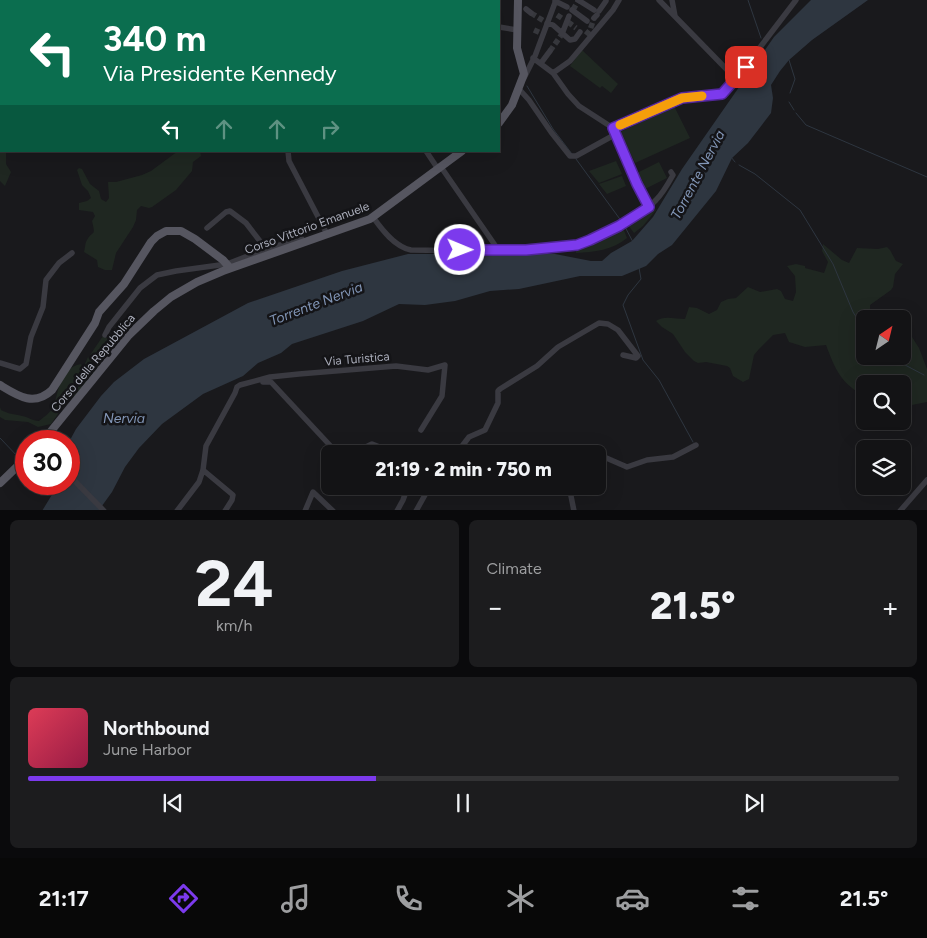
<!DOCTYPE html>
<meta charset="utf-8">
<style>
body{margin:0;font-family:Figtree,sans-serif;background:#1c1c1e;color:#f1f3f6;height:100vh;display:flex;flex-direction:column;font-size:19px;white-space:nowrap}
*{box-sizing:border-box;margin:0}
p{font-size:16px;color:#9d9ea0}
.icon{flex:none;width:28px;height:28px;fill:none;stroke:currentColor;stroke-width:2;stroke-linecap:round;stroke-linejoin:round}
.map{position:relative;height:510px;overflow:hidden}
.side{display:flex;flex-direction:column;gap:10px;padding:10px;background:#0a0a0c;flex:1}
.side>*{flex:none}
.top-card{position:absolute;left:0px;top:0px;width:500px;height:152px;box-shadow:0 5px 20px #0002,0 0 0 1px #323234;background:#0b6e4f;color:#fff;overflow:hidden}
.needle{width:32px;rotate:35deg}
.buttons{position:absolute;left:856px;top:310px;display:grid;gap:10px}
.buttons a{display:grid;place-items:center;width:55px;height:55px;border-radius:8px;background:#131315;box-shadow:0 5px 20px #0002,0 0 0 1px #323234;font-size:25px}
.speed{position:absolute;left:15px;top:430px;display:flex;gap:10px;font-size:25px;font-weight:700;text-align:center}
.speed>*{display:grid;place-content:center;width:65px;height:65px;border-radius:50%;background:#131315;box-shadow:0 5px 20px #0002,0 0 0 1px #323234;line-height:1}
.speed .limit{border:8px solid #d22;background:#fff;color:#111}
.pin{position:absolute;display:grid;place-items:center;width:42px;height:42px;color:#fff;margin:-21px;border-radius:10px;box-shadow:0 2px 8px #0006}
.me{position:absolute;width:55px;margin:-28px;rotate:91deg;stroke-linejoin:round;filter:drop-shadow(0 0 4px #0008)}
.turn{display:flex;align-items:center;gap:18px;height:105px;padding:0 20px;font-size:22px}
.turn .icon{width:65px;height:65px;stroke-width:2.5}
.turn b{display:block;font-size:35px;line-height:42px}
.lanes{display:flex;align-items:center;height:48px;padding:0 20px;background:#0003;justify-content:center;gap:25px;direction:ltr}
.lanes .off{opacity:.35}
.big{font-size:38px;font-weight:800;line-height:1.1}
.side .widget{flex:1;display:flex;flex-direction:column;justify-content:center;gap:8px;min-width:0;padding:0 18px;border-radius:8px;background:#1c1c1e}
.side .dial{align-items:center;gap:0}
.dial b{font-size:65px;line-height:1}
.song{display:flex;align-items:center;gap:15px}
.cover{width:60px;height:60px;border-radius:8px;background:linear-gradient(135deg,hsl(350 70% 55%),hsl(340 70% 35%))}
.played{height:5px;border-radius:2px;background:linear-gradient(90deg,#7c3aed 40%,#323234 40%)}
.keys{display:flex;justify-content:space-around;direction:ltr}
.heat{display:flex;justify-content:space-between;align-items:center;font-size:28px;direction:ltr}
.side .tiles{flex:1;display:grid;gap:10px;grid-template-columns:1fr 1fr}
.widget:last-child{grid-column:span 2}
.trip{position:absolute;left:321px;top:445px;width:285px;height:50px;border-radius:8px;background:#131315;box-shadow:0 5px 20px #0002,0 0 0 1px #323234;font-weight:800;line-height:50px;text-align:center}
.tabs{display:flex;height:80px;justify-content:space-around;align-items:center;background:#080808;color:#9d9ea0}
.tabs .icon{width:35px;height:35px}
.tabs .current{color:#7c3aed}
.tabs b{font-size:22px;color:#f1f3f6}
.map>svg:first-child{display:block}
</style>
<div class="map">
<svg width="927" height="511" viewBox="0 0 927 511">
<rect width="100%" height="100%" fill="#19191c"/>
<path fill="#1f2721" d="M0,0L79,1H1V151H6V164L11,172L5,186L0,181Z
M582,50L618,84L611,93L602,86L600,88L570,66Z
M674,106L690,138L635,163L620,132Z
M178,151H200L201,156L193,162L192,171L176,190L152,207L149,208L141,206L137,210L136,220L133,227L116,253L112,270H105L98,267L97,260L84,252C85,249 85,243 87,240C93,229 96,238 92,221L95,216L93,212L79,210V203L87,201L91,198L88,191L82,185L77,170L79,168L82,169L90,184L99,191L101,199L106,202L109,198L108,182H116L142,175L151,171Z
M616,161L622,174L599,183L589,171Z
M659,162L667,178L643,190L635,174Z
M622,176L626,186L607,194L599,184Z
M654,208L656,210L643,226L634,233L628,225Z
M623,228L627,238C613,250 594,252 576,253V248Z
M823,244L842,260L849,263L857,248L878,249L887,247L890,250L896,261L903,264L895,274L893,287L891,290L870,305V309L878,319H865V356H902V319H899L902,316L912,320V337L919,348L927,369V402L912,405L903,404L902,384H865V396C841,384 835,369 826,345L805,347L789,342L785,333L773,335L759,349L754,355L749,379L743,382L733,376L730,368L727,366L706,362L698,363L694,361L685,352L673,334L662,327L656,321C664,315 675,319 685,319L689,307L697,308L709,314L717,310L721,302L728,299L736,298L748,287L760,292L777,289L781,291L785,299L793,301L796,292L795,276L787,266L796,264L805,266V268L824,273L828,262L822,251Z
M103,336L113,342L100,362L90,355Z
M88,357L98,367L73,399L70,397Z
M81,364L82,366L68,399L51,424L38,427L28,422L5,420L0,417V407L1,410C8,414 14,414 22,416C29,417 32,421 39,421C44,417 51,412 53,407C60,390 58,369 81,364Z"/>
<path fill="#2e3640" d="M811,0H868L812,40L789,60L780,71L771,85L773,98L771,113L748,143L732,158L716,191L672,245L658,254L646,266L622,276H580L519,289L490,291L455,301L425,305L399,304L363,321L292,344L281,353L258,363L243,376L203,394L162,424L139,448L125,467L112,492L99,510L42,511L53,493L55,484H69V442L76,429L101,396L114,382L144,359L248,303L342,271L408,254H555L591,261H602L611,253L632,241L653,217L682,169L774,37Z"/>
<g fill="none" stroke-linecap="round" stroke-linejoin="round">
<path stroke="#2e3640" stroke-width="1" d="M748,0L761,38
M789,60L795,79L790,93
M527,86L553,129L572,154
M789,102L794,110
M796,113L806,125L927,177
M731,157L735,162
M576,159L622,222
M739,165L755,174L800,210L833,264L853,312L865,331
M624,225L633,242
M639,268L641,279L628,295L623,305L643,360L659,380L693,442
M888,356L924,375
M0,438L20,459
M49,484L54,488"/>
<path stroke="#36373c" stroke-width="5.5" stroke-dasharray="5.5 3" stroke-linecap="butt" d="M573,10L578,1
M531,13L547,23
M557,15L563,19
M568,22L576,28
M534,30L543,34
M586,35L590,30L594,18
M550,51L562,34"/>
<path stroke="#3a3a41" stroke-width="5.5" d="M459,0L460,1
M578,0L594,10
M659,0L736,79
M672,0L675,16
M381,1L384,0
M555,1L567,7
M526,9L531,13
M572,10L587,21
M599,11L606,1
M594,18L597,15
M547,23L553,25L570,40L575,39L580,32
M499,27L517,30
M562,34L569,16
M533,58L553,73L568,94L579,106L613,128L637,184L649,207
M541,63L550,51
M553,73L570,61L613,10L619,0
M524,78L535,56L556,0
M519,89L529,100L551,132L570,156H576L616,134
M613,128L682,98L722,94L732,84L796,0
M288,151L289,161L327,234
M426,151L438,169
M441,167L499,251
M373,217C382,230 395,247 411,250C465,250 522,255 576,245C597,241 641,216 656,200C663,193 668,184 673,175L671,172
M207,228L226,212L230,211L246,223L266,249
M105,335L109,327L140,288L157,275L176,271L227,264L266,249L302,239
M0,363L20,369L26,364L31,337L43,307L46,280L59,263L72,253
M263,382H271L338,454
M351,454L372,444L385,449L392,454
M456,454L469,437L485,430L498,403V391L500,389L537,366L558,347L599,323L608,324L618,330L638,356L636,358L623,355
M576,454L588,450L627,467L647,460L673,457L696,445
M203,470L233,495L232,500L225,511
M69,475L104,511
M569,486L574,511
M177,511L199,482L203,470L206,446L235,393L237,387L240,385L270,377L299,374L396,366L428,370L445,365L442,396L421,430
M305,511L313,492L333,511
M397,511L403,500L408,486
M416,511L430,486
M900,511L927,480"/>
<path stroke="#565660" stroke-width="8" d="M499,123L512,105L524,74L517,48L518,0
M0,385C18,396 34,407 52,390L95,323L99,312L124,284L151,242L157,236L166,231H181L195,239L223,260L230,268
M43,441L129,335L154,311L171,297L197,282L223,271L370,219L462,151
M0,483L26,458"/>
</g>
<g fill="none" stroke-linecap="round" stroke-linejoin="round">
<g stroke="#51269a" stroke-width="12">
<path id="route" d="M460,250H526L577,245L590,240L619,226L649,207L637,184L613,128L682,98L722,94L746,67"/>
</g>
<use href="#route" stroke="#7c3aed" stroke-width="9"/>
<path stroke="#f59e0b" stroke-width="9" d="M620,125L682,98L702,96"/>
</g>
<g text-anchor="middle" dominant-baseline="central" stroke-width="5" stroke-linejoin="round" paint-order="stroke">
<g font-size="12" fill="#abaebb" stroke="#141417">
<text transform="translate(307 228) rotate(-20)">Corso Vittorio Emanuele</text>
<text transform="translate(357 359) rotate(-5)">Via Turistica</text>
<text transform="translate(93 363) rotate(-50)">Corso della Repubblica</text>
</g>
<g font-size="14" font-style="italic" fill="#8296b7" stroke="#141417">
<text transform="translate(698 175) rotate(-62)">Torrente Nervia</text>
<text transform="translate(316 304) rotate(-21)">Torrente Nervia</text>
<text x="124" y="418">Nervia</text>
</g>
</g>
</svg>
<div class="buttons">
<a><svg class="needle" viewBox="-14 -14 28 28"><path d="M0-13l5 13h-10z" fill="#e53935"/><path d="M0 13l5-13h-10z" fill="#9d9ea0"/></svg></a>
<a><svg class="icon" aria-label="search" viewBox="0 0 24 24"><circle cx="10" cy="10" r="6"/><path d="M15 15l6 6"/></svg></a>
<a><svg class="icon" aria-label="layers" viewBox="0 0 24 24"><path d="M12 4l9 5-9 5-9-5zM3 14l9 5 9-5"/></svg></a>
</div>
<div class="speed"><div class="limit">30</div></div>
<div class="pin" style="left:746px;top:67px;background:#d93025"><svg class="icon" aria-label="arrive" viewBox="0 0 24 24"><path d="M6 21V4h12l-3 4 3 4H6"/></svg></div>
<svg class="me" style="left:460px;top:250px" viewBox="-20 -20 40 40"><circle r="17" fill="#7c3aed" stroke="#fff" stroke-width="3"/><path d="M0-11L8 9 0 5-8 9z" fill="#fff"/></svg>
<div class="trip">21:19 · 2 min · 750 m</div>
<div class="top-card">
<div class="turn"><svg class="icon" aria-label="left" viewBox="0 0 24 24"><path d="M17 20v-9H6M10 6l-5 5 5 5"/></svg><div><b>340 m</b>Via Presidente Kennedy</div></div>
<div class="lanes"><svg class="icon" aria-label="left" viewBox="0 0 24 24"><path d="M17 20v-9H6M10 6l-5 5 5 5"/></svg><svg class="icon off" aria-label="ahead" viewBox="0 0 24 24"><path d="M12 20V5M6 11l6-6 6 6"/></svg><svg class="icon off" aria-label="ahead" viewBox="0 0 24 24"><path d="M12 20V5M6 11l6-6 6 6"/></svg><svg class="icon off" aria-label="right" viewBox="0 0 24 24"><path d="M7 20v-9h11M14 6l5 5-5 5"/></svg></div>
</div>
</div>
<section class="side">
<div class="tiles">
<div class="widget dial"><b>24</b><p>km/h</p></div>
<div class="widget"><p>Climate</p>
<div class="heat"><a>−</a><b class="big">21.5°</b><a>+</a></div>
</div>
<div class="widget">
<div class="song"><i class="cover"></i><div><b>Northbound</b><p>June Harbor</p></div></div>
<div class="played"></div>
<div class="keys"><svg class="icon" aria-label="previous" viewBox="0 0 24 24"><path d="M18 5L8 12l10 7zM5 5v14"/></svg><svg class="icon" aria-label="pause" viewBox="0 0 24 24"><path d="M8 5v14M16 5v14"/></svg><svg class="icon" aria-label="next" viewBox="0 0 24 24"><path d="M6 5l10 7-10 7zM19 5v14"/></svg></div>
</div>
</div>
</section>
<nav class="tabs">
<b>21:17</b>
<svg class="icon current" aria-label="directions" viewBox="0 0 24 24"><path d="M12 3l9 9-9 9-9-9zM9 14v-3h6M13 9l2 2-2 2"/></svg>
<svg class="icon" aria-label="music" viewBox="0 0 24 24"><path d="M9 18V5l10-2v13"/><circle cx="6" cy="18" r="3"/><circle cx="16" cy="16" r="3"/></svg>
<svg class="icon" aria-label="phone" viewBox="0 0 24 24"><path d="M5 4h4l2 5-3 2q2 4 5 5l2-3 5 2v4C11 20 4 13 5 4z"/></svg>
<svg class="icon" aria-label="climate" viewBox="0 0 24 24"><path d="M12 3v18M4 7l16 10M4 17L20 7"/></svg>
<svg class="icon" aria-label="car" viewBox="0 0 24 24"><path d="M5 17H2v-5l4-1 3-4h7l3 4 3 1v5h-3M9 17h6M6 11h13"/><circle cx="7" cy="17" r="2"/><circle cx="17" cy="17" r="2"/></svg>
<svg class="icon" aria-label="filters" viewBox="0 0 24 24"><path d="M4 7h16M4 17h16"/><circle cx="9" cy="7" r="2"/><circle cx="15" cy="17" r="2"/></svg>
<b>21.5°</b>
</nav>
